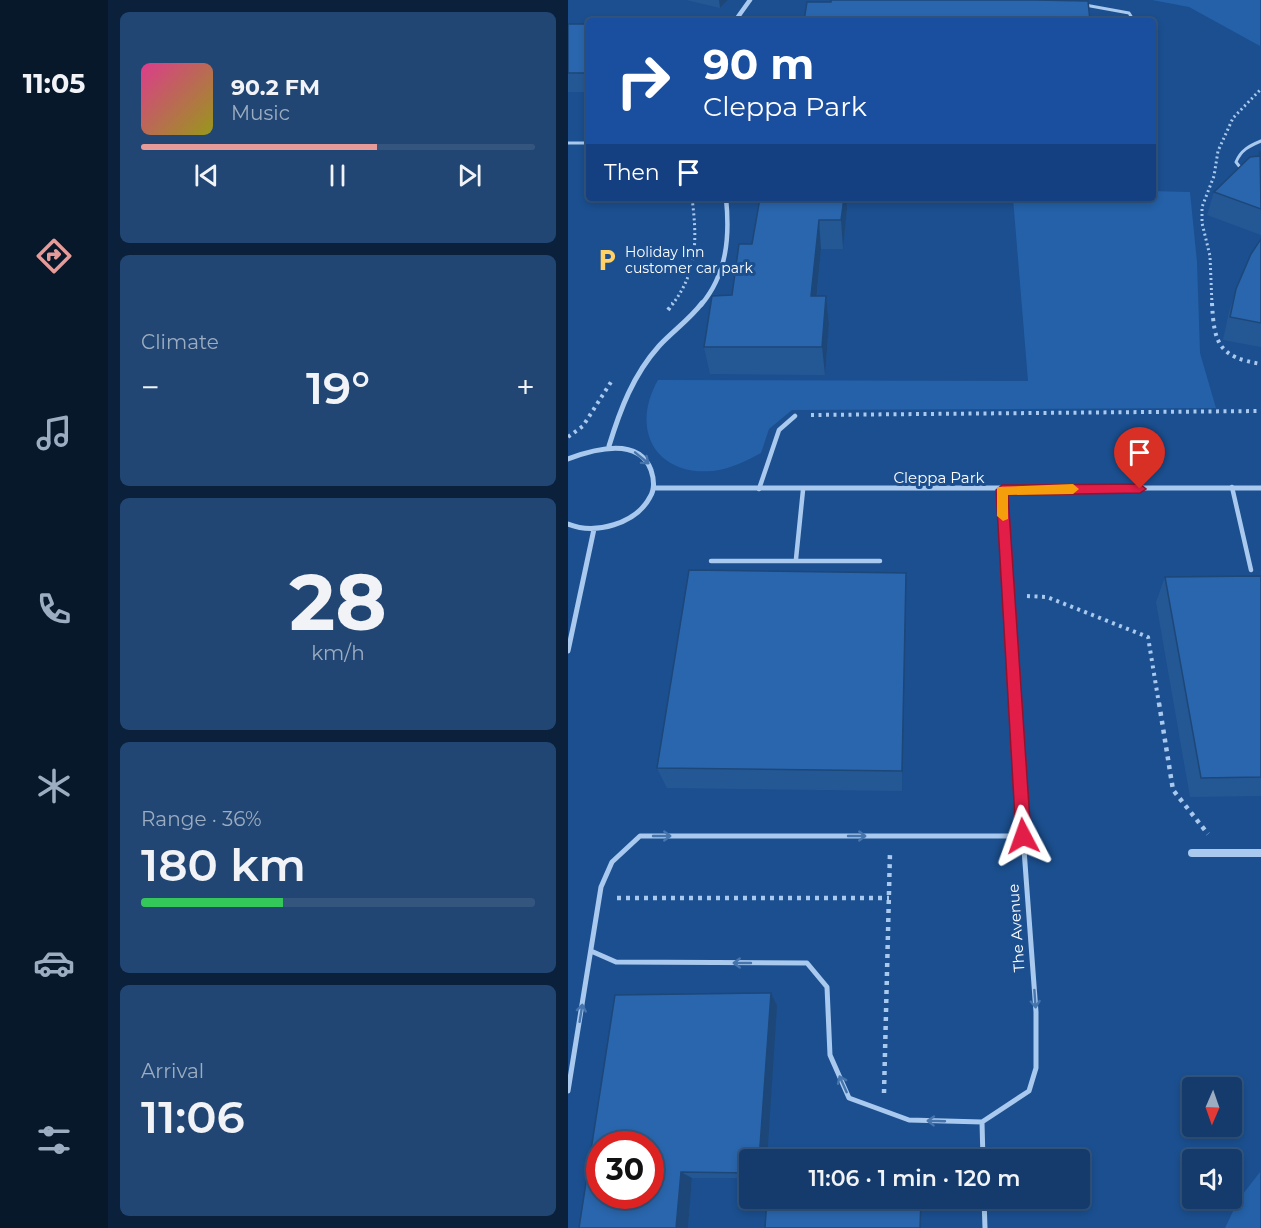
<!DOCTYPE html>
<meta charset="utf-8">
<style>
body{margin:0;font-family:Montserrat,sans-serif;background:#214673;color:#f1f3f6;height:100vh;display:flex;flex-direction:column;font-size:22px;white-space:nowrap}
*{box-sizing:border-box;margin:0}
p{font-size:20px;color:#9dadc1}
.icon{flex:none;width:33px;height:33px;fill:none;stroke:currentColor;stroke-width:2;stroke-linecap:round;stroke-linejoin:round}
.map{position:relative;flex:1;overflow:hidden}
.panel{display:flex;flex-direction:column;gap:12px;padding:12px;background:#0b203b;width:460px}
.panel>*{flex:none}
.top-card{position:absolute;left:18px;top:18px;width:570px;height:183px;border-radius:6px;box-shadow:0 3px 9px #0003,0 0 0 2px #33557e;background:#1a4fa0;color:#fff;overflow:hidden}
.needle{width:39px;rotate:182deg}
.fabs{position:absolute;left:614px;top:1077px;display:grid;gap:12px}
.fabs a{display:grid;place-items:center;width:60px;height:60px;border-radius:6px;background:#143b6b;box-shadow:0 3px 9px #0003,0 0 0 2px #33557e;font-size:30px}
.speed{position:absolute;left:18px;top:1131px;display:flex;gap:12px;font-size:30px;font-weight:700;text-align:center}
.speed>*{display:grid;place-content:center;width:78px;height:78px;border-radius:50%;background:#143b6b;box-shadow:0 3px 9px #0003,0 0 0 2px #33557e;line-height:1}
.speed .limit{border:9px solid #d22;background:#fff;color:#111}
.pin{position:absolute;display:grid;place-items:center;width:51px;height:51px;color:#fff;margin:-62px -26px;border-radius:50% 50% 50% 0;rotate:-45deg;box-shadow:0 0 6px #0007}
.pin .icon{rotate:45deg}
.me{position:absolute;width:66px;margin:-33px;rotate:356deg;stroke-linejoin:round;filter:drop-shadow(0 0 4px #0008)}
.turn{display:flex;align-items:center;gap:21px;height:126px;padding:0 18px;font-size:27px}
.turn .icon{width:78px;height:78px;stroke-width:2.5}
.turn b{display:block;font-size:42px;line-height:51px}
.then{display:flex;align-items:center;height:57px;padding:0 18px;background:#0003;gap:12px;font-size:22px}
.big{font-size:45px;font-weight:600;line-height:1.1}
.panel .card{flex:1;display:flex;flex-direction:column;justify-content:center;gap:9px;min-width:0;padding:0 21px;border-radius:9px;background:#214673}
.panel .dial{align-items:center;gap:0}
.dial b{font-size:78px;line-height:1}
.song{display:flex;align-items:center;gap:18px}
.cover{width:72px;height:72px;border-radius:9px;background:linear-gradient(135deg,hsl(330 70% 55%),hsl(60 70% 35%))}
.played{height:6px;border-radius:3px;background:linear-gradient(90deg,#e69b98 60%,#33557e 60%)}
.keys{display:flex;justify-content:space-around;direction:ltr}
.heat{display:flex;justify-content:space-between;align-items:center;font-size:33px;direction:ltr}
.charge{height:9px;border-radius:4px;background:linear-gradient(90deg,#34c759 36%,#33557e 0)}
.trip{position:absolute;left:171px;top:1149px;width:351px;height:60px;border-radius:6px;background:#143b6b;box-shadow:0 3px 9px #0003,0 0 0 2px #33557e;font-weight:600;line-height:60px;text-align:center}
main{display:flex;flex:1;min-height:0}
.tab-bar{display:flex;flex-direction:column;width:108px;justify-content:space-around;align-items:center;background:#08182b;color:#9dadc1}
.tab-bar .icon{width:42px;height:42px}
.tab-bar .on{color:#e69b98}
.tab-bar b{font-size:27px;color:#f1f3f6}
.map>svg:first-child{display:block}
</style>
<main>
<nav class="tab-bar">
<b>11:05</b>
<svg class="icon on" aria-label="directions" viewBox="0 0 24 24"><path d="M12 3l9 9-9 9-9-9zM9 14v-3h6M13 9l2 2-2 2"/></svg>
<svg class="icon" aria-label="music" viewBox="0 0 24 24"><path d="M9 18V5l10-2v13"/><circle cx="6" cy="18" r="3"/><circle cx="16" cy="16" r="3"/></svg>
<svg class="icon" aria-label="phone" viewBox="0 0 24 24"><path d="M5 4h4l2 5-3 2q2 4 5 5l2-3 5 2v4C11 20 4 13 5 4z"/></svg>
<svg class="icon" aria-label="climate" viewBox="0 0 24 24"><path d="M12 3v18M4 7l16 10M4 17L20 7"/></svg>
<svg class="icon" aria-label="car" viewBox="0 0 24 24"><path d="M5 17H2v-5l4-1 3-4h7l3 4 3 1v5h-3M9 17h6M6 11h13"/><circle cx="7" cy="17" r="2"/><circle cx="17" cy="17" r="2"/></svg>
<svg class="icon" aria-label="filters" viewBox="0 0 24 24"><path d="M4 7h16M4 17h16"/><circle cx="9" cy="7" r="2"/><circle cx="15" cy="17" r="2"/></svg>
</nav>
<section class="panel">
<div class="card">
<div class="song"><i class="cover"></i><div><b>90.2 FM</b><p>Music</p></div></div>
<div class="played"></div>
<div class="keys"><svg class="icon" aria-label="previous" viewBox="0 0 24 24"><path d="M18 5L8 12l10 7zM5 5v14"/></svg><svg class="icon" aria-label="pause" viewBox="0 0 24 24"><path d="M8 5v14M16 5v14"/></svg><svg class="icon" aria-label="next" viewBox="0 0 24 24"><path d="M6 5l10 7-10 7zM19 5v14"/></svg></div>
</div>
<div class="card"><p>Climate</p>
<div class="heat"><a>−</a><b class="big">19°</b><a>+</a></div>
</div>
<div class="card dial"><b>28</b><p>km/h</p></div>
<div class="card"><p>Range · 36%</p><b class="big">180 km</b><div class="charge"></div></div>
<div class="card"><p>Arrival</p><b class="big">11:06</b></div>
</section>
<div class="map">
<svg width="693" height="1228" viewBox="0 0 693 1228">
<rect width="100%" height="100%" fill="#1b4f8f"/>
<path fill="#2461a8" d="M584,0H692V46L621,7Z
M585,191L622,192L629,262L632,353L648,408L224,410L201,429L193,453C178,461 162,469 145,471C87,476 62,429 90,380L460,381L445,198H585Z
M692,1172V1228H657L671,1199Z"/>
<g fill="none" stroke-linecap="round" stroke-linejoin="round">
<path stroke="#a9c9ee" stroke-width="3" stroke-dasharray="2 3" stroke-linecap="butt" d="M104,305C130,271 129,238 124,198
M644,305L642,256L634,223V207L646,176L650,151L665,118L693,89"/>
<path stroke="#a9c9ee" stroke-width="4" stroke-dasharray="3 4.5" stroke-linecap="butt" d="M644,303C646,344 651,357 693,364
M100,310L105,303
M243,415L693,411
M0,437L15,426L43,382
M459,596L479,597L580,637L591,704"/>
<path stroke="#a9c9ee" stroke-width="4.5" stroke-dasharray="4 5" stroke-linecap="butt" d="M591,703L605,790L640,834
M49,898H321
M316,1093L322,852"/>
<path stroke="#a9c9ee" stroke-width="3" d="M517,5L561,13L566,21
M0,143H21
M675,171L668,162C673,150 681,146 693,141"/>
<path stroke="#a9c9ee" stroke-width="4.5" d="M664,487L683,570
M191,489L211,430L227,416
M228,559L235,490
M143,561H312"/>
<path stroke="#a9c9ee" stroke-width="5" d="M0,1091L33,887L44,862L72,836H455L468,1012V1068L461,1091L414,1122L341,1120L281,1098L262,1055L259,987L239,963L48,962L23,951
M414,1122L415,1160
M416,1198L417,1228"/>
<path stroke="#a9c9ee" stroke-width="4.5" d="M167,21L182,0
M133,305C159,274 162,237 158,198"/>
<path stroke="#a9c9ee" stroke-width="5" d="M41,446C52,410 65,375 91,346C105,331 122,319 134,303
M0,459C24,450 70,436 83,470C86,479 87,489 82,497C68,524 27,535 0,524
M86,488H693
M434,490L447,704
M0,651L26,529"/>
<path stroke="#a9c9ee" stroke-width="8" d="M447,703L455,836
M624,853H693"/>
</g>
<path fill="#245895" d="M118,0H160L152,8Z
M0,24H21V92H0Z
M692,151L693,235L639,215L646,192L691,156Z
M279,209L275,249H253L249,296H258L261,324L257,375L142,374L136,347L164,295L184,244Z
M693,239V347L655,340L661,312L668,289Z
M338,573L334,791L99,788L89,768Z
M693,576V796L622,797L588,602L597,577Z
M209,1006L182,1160V1178H124L120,1228H11Z"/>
<path fill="#1d4779" d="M151,0H160L152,8Z
M21,60V90L17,73Z
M276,198H278L279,209L275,249L273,220Z
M251,220L253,249L246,324L243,296Z
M258,296L261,324L257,375L254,347Z
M338,573V597L334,791V771Z
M203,993L209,1006L199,1160H191Z
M113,1172L124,1178L120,1228H108Z"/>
<path fill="#2a66ad" stroke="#1d4779" stroke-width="1.5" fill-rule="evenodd" d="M263,0H467L520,1L522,21H236L239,2H263Z
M0,24H21V60L17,73H0Z
M692,151L693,209L646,192L682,157L691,156Z
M192,198H276L273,220H251L243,296H258L254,347H136L144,296L164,295L171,244H184Z
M693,239V323L662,317L668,289L683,254Z
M121,570L338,573L334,771L89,768Z
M693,576V777L633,778L597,577Z
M203,993L191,1160H182V1173L113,1172L108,1228H11L47,995ZM32,1144H82V1196H32Z
M199,1198H353L352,1228H197Z"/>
<defs><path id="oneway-shaft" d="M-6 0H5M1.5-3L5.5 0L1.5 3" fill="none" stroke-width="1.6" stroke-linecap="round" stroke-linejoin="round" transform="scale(1.5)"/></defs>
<g stroke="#4674ac">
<use href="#oneway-shaft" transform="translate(74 458) rotate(39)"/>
<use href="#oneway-shaft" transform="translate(94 836)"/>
<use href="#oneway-shaft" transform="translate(289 836)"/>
<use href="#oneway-shaft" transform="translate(174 963) rotate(-180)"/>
<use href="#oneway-shaft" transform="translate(467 999) rotate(86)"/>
<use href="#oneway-shaft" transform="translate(13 1013) rotate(-81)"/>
<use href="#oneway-shaft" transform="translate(275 1084) rotate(-114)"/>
<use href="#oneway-shaft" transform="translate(368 1121) rotate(-178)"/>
</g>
<path fill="#e11d48" stroke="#92132f" stroke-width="1.5" d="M572,484L578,489L572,493L440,495L463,836L461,842L455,844L450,842L448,836L428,490L434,485Z"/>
<path fill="#f59e0b" d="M505,484L511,489L505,494L440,495V519L435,521L429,516V487Z"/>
<defs>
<g id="parking-bare" transform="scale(1.8)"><path d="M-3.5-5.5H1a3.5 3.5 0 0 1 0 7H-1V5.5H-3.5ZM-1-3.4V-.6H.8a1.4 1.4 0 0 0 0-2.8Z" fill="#ffd166" stroke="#1b4f8f" stroke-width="2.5" paint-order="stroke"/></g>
</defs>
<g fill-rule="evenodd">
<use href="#parking-bare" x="39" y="260"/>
</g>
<g text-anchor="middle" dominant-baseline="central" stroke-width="6" stroke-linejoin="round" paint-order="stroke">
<g font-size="14" fill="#fff" stroke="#1b4f8f" text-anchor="start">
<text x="57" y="252">Holiday Inn<tspan x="57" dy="16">customer car park</tspan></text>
</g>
<g font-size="15" fill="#fff" stroke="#1b4f8f">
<text x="371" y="477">Cleppa Park</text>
<text transform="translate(448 928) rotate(-94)">The Avenue</text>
</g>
</g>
</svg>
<div class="fabs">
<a><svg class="needle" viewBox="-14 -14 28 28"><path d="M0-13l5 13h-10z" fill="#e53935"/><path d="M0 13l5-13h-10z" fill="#9dadc1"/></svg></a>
<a><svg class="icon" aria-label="sound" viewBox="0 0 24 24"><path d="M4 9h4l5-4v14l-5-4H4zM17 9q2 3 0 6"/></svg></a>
</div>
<div class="speed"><div class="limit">30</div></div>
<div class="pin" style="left:572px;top:489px;background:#d93025"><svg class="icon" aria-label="arrive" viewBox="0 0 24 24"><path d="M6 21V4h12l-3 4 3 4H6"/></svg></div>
<svg class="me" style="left:455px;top:836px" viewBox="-20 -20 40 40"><path d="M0-17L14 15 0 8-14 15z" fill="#e11d48" stroke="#fff" stroke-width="4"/></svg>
<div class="trip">11:06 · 1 min · 120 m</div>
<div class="top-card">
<div class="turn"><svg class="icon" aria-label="right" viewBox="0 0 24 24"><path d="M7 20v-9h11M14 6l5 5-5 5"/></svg><div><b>90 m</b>Cleppa Park</div></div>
<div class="then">Then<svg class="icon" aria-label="arrive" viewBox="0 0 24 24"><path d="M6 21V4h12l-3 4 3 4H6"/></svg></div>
</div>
</div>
</main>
